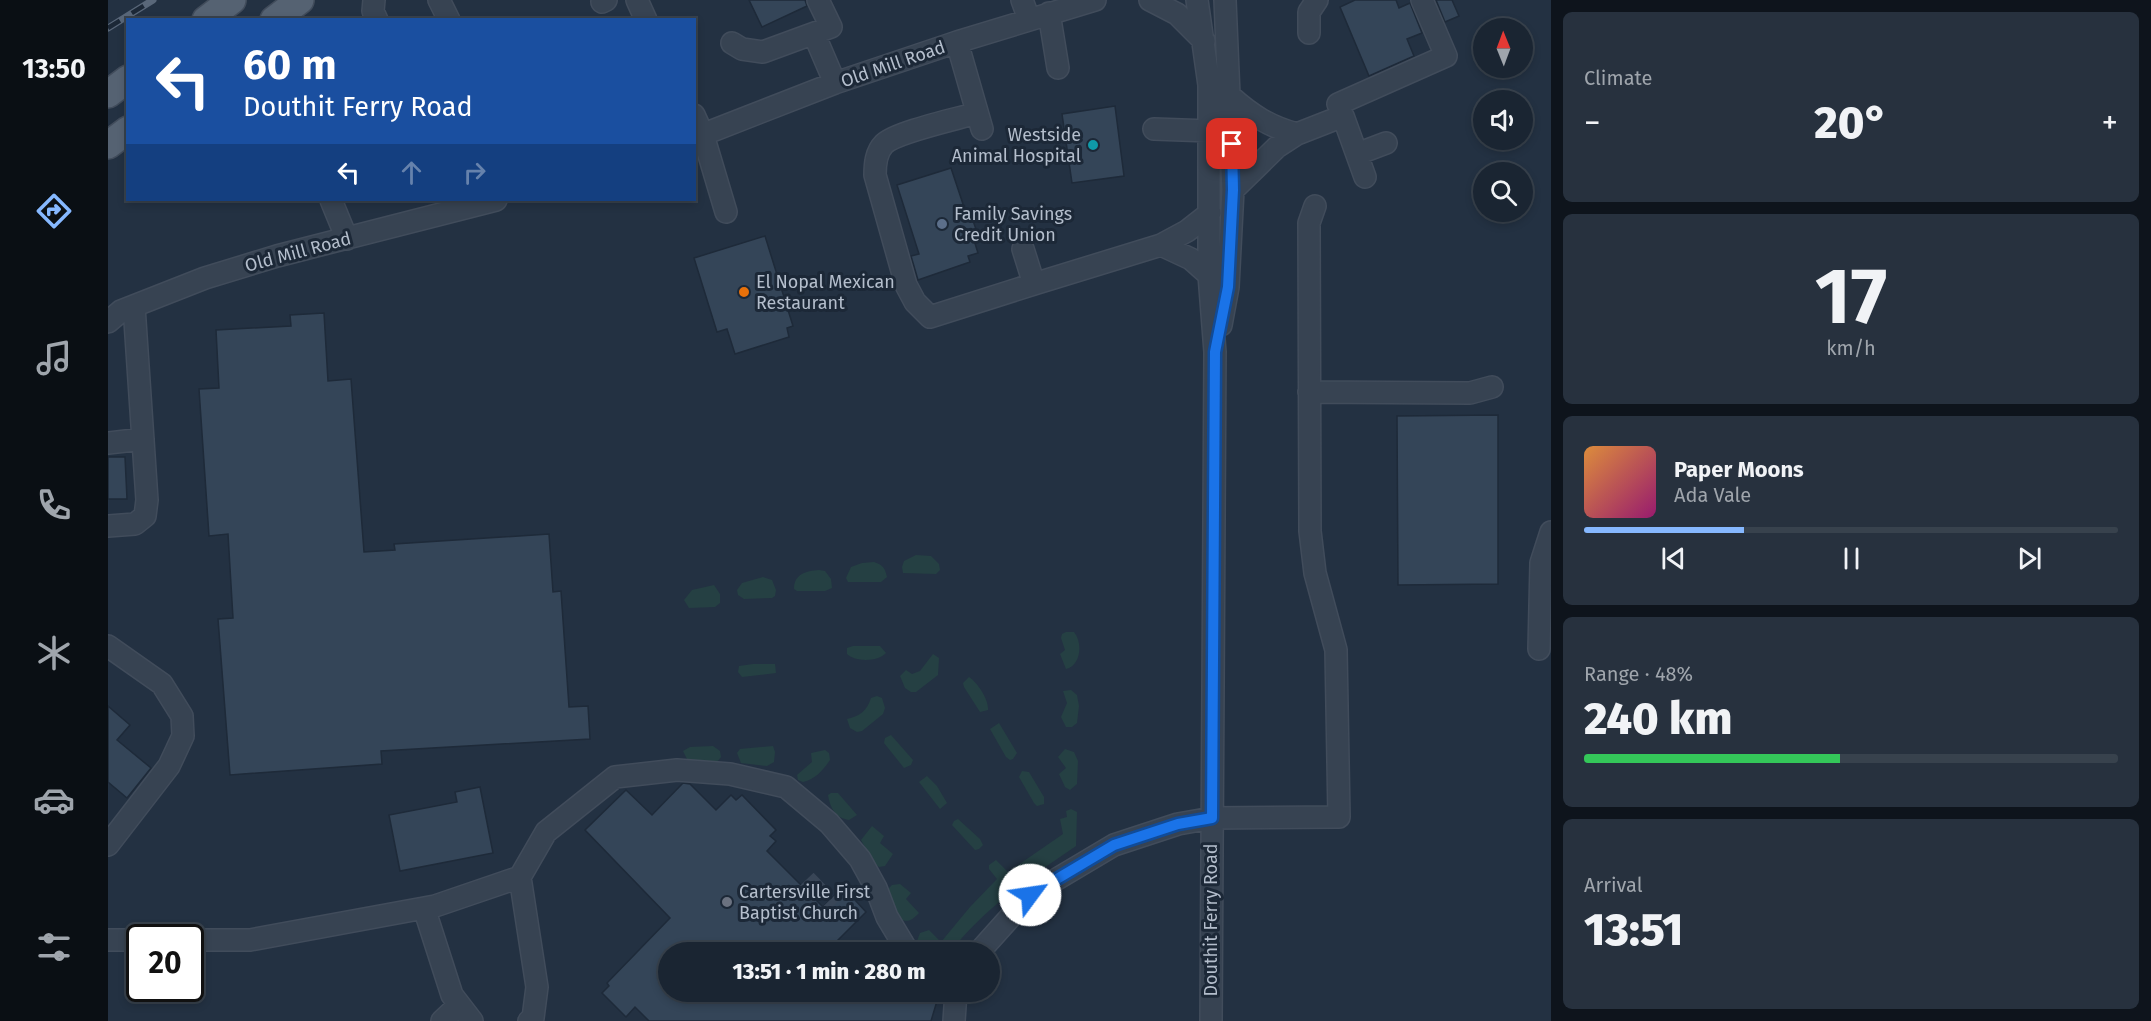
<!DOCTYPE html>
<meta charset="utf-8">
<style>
body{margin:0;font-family:"Fira Sans",sans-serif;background:#27313e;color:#f1f3f6;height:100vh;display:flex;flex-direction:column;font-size:22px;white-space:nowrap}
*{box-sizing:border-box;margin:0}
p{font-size:20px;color:#9fa5ac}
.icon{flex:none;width:33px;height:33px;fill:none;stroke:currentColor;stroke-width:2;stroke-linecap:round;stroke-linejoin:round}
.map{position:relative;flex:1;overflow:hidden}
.details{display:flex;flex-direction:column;gap:12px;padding:12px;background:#0e141c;width:600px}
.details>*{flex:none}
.guide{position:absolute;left:18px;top:18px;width:570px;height:183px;border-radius:0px;box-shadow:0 3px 9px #0003,0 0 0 2px #38424d;background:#1a4fa0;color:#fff;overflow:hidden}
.needle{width:39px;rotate:359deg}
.tools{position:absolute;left:1365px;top:18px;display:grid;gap:12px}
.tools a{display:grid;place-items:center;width:60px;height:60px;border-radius:50%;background:#1a2532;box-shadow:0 3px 9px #0003,0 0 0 2px #38424d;font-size:30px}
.speed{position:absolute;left:18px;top:924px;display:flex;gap:12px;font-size:30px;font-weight:700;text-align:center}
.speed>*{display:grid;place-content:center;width:78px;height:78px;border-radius:50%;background:#1a2532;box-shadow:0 3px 9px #0003,0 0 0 2px #38424d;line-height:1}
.speed .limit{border:3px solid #111;border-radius:9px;background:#fff;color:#111}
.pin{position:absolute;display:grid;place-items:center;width:51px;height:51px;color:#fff;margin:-26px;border-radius:12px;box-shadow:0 3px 9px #0006}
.me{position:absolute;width:66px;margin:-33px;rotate:59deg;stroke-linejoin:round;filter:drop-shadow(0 0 4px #0008)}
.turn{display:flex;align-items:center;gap:21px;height:126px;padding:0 18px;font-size:27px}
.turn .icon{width:78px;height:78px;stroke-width:2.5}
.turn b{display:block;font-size:42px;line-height:51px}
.lanes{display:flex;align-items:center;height:57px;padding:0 18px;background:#0003;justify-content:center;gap:30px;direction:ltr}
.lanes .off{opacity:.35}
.big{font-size:45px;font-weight:800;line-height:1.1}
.details .tile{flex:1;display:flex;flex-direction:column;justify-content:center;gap:9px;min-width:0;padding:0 21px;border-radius:9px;background:#27313e}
.details .dial{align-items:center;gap:0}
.dial b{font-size:78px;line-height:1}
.song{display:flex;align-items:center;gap:18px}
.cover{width:72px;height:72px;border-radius:9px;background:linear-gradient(135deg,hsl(30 70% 55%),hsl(320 70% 35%))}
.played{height:6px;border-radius:3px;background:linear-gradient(90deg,#86b8ff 30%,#38424d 30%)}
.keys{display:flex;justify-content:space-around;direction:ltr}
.heat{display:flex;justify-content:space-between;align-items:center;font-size:33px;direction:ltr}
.charge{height:9px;border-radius:4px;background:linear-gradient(90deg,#34c759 48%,#38424d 0)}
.trip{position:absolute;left:550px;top:942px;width:342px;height:60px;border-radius:30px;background:#1a2532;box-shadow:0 3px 9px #0003,0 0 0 2px #38424d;font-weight:800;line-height:60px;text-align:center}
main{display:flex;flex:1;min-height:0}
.tabs{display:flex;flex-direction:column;width:108px;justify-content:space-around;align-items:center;background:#0a0f14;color:#9fa5ac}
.tabs .icon{width:42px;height:42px}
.tabs .on{color:#86b8ff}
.tabs b{font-size:27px;color:#f1f3f6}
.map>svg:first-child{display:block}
</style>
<main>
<nav class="tabs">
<b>13:50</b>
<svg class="icon on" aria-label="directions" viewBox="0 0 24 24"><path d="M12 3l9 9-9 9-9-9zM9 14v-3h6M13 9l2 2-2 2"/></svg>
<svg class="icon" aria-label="music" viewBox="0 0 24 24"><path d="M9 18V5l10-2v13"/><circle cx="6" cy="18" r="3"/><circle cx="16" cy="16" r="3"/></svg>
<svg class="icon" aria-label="phone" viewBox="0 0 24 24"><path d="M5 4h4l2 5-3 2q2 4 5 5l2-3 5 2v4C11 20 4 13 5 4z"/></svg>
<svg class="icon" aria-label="climate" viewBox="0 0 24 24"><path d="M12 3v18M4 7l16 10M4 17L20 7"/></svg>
<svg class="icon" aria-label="car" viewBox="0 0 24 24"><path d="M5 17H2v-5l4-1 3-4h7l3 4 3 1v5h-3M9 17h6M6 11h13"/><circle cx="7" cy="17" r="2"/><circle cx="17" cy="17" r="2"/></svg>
<svg class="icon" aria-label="filters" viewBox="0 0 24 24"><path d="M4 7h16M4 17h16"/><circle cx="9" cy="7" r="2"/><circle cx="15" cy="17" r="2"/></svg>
</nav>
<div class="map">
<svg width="1443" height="1021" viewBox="0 0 1443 1021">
<rect width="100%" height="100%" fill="#233142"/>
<path fill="#254043" d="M808,555L823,556L831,564L832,570L828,574L795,573L794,567L796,561Z
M766,562C775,565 777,568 779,577L773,582H740L738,578L743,567L754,563Z
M711,570L717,571L723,579L724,588L717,591H689L686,589C686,574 698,571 711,570Z
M655,577L664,580L668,590L667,596L664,598L636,599L630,595L629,590L634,583Z
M606,585L612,594V603L607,607L581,608L576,600L584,590Z
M958,632H966C975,643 973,665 958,669L952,654L957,650L953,638L954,634Z
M745,646H772L778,653C770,662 747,662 739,654V648Z
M825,654L831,658L830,675L808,692H803L797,688L792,676L798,670L804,674L812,671Z
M645,664H667L668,673L634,677L630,672L631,666Z
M861,677C870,683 881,700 880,710L872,712L856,687L855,683Z
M963,690L969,695L971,706L969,723L964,727H958L953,717L959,703L955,691Z
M769,696L774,698L777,708L775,714L754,731L749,732L742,728L739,719C752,716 759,711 763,698Z
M891,723L909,753L905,759L902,760L898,757L882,729Z
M783,735L805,760L803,765L796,768L776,743L777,738Z
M605,746L612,751L613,757L606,766L583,767L575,751L582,747Z
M665,746L667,752L666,762L659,766L633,763L629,753L632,749Z
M957,749L966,752L970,761L969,784L962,790L957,787L951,774L958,768L950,757Z
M717,750L721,753L722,760C715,770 708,779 695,782L690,780L689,775L704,762L703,753Z
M914,771L921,772L936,797V804L929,806L926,803L911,777Z
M819,776L829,786L839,803L832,809L811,782Z
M723,793H730L749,815L741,820C727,818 722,807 720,795Z
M963,809L969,812L968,846C920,879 879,906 842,952H812L809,941L812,933L821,930L833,942L862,907L889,879L881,869V865L888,860L900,872L955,834L952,819L959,817L958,811Z
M850,819L872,839L875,845L871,849L867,850L844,825L846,821Z
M764,826L776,836L772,843L785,854L777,866L771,867L765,862L753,840Z
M792,884L803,893L798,899L811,913C804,920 801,923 791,919L779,890L784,885Z"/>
<path fill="#344558" stroke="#1e2a39" stroke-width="1.5" d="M641,0H697L699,6L654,27Z
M1247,0H1288L1291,8L1302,3L1314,33L1299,39L1306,56L1261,76L1232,7Z
M1328,0H1344L1351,16L1337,22Z
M1007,106L1016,176L964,183L954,114Z
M843,168L858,213L862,212L870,235L865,237L870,253L860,256L862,262L810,280L803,256L811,254L789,185Z
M657,236L685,326L679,328L681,337L627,354L619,329L609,332L586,258Z
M216,313L220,381L243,379L256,552L287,550L286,544L441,534L445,592L453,591L461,707L480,706L482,739L273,751L274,764L122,775L110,619L125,618L120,534L101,536L91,389L111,388L108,330L183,326L182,315Z
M1390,415V584L1290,585L1289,416Z
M0,457H17L19,499H0Z
M0,706L22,725L9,740L43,768L19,798L0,782Z
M575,783L582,784L608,810L623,795L628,800L634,795L668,830L662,836L668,841L659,851L715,907L735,887L758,912L718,952H561V992H828L826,1000L829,1001L823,1021H541L527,1007L518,1017L494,993L501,986L499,983L562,918L477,830L518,790L544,815Z
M372,787L385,853L292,871L281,815L349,802L347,792Z"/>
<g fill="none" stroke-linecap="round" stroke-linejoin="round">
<path stroke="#394657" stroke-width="21" stroke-dasharray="21 10" stroke-linecap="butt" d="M698,880L724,907"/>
<g stroke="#414c5b" stroke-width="24">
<path id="minor" d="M266,0L265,11L269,20
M331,0L341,20
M529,0L538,20
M914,0L921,19
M1042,0L1069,14L1096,41
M1089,0L1101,85V275L1107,352L1103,1021
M494,2L498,0
M941,13L950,68
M1201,33V12L1209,0
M706,34L727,83
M849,42L874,129
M624,43L634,49L655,52L723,27L710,0
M1122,96C1143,115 1162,127 1189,134
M1230,104L1338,56L1314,0
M869,113C849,119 788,132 776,144C768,152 767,164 767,175L798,285L807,302L822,317L926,284L915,249
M586,115L595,135L618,212
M1046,129L1102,131
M586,138L727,83L849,42L987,0
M1249,154L1278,143
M1125,190L1169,147L1189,134L1235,116L1257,177
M223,200L239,239
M1053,245L1083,259L1101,275
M926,284L1053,245L1079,231L1102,213
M0,322L13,311L97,278L169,256L388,200
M1113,325L1120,287L1125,190L1117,0
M1201,392L1362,393L1384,387
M0,443L35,439
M0,526L27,524L37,516L39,500L26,306
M0,646L54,684L74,716L75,736L61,766L0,845
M1431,649L1433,563L1443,532
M412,877L429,987L425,1018L421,1021
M316,908L344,995L364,1021
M0,940H32
M82,940H142L327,906L412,877L438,832L507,777L569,770L622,774L678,787L721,823L752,859L768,888L779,917L800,952
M871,952L922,895L1006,845L1070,824L1104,818L1231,817L1228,650L1207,573L1202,531L1201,223L1207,206
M334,1021L351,1005
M846,1021L848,992"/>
</g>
<g stroke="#414c5b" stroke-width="30">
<path id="major" d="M98,20L124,0
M166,20L192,0
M0,94L20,79
M0,145L20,130"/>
</g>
<use href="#minor" stroke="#374352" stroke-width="21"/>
<use href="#major" stroke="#556272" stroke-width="27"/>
<g stroke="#596779" stroke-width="7">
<path id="rail" d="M0,28L45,0"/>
</g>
<use href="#rail" stroke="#1c2837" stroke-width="4.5" stroke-dasharray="14" stroke-linecap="butt"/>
</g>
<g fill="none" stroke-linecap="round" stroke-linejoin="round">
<g stroke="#114b97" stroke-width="15">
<path id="route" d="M922,895L1006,845L1070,824L1104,818L1107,352L1120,287L1125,190L1124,144"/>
</g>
<use href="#route" stroke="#1a73e8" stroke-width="10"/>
</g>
<circle fill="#0f9aa8" stroke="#1c2837" stroke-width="2" cx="985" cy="145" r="6"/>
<circle fill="#5c6f8a" stroke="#1c2837" stroke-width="2" cx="834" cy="224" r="6"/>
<circle fill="#e8710a" stroke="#1c2837" stroke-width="2" cx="636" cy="292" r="6"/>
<circle fill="#6b7280" stroke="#1c2837" stroke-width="2" cx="619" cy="902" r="6"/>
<g text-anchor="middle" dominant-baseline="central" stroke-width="6" stroke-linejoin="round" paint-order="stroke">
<g font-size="18" fill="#b4becc" stroke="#1c2837">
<text transform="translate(785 64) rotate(-19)">Old Mill Road</text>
<text transform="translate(190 252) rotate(-15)">Old Mill Road</text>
<text transform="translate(1103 920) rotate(-90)">Douthit Ferry Road</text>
</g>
<g font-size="18" fill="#b4becc" stroke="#1c2837" text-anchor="start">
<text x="973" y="135" text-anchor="end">Westside<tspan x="973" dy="21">Animal Hospital</tspan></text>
<text x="846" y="214">Family Savings<tspan x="846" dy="21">Credit Union</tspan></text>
<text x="648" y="282">El Nopal Mexican<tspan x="648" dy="21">Restaurant</tspan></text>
<text x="631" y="892">Cartersville First<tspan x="631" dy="21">Baptist Church</tspan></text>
</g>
</g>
</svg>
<div class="tools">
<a><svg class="needle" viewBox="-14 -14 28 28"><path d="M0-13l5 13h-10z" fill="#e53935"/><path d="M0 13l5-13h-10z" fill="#9fa5ac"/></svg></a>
<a><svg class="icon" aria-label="sound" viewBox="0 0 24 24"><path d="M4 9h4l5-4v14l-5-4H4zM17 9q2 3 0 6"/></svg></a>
<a><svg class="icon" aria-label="search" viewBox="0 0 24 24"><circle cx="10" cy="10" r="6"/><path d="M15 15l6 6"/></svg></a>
</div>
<div class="speed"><div class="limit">20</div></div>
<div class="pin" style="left:1124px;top:144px;background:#d93025"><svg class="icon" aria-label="arrive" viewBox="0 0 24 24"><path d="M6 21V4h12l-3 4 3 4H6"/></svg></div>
<svg class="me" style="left:922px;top:895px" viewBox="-20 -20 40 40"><circle r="19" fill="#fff"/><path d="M0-13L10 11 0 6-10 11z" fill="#1a73e8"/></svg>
<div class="trip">13:51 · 1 min · 280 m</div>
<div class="guide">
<div class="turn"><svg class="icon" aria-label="left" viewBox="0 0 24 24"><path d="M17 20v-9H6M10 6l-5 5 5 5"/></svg><div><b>60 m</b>Douthit Ferry Road</div></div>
<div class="lanes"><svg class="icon" aria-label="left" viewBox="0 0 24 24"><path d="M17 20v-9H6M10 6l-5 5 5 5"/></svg><svg class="icon off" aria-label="ahead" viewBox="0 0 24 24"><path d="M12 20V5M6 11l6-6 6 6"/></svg><svg class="icon off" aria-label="right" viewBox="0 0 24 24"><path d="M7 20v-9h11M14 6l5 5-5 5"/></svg></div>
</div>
</div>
<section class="details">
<div class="tile"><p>Climate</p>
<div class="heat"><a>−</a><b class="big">20°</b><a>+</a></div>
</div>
<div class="tile dial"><b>17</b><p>km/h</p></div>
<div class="tile">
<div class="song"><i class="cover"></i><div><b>Paper Moons</b><p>Ada Vale</p></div></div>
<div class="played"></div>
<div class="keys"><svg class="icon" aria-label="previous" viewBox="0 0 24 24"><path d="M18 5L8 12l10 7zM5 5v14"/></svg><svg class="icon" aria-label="pause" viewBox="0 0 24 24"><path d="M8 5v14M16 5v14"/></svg><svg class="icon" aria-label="next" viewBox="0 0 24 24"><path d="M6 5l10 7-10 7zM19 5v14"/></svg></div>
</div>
<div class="tile"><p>Range · 48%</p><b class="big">240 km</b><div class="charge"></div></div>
<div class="tile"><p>Arrival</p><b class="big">13:51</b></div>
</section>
</main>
